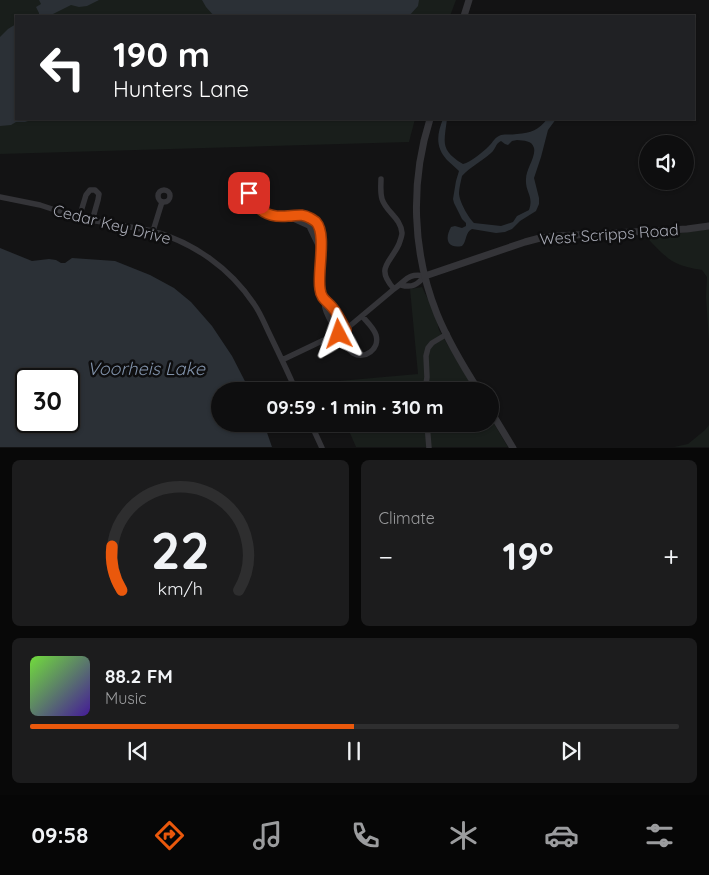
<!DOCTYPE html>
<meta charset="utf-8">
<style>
body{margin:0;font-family:Quicksand,sans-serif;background:#1c1c1d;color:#f1f3f6;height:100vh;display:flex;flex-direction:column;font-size:19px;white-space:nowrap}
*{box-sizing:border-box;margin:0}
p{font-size:16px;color:#9b9c9e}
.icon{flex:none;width:28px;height:28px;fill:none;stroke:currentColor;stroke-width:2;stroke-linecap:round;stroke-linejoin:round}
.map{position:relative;height:448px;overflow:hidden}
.side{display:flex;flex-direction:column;gap:12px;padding:12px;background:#080808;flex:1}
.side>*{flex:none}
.banner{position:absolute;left:15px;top:15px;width:680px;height:105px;border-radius:0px;box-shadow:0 1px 4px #0004,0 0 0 1px #2e2e2f;background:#202124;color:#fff;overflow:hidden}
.controls{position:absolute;left:639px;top:135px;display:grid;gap:10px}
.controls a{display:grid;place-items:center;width:55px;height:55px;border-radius:50%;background:#0e0e0f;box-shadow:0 1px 4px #0004,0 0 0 1px #2e2e2f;font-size:25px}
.speed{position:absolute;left:15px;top:368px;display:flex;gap:10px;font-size:25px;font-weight:700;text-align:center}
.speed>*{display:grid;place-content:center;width:65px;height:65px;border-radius:50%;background:#0e0e0f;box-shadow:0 1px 4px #0004,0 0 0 1px #2e2e2f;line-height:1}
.speed .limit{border:2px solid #111;border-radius:8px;background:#fff;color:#111}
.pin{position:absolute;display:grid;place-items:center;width:42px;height:42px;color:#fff;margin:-21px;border-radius:10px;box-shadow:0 2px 8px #0006}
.me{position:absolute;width:55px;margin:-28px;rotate:356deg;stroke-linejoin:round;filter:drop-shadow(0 0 4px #0008)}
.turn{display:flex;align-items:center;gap:18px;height:105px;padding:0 15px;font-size:22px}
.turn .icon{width:65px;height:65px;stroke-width:2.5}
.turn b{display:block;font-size:35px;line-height:42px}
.big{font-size:38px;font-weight:700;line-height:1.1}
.side .card{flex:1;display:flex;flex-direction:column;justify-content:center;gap:8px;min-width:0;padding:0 18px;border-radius:8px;background:#1c1c1d}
.side .dial{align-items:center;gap:0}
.dial svg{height:130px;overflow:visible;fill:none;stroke:#2e2e2f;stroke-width:7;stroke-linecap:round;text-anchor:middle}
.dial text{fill:#f1f3f6;stroke:none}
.song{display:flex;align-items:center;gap:15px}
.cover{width:60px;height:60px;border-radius:8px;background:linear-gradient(135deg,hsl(100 70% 55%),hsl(260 70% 35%))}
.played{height:5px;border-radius:2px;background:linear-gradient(90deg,#ea580c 50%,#2e2e2f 50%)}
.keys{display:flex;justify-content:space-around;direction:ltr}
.heat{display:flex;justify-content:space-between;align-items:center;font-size:28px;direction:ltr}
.side .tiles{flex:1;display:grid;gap:12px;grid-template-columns:1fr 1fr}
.card:last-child{grid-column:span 2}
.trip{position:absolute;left:211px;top:382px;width:288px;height:50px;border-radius:25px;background:#0e0e0f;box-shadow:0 1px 4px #0004,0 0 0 1px #2e2e2f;font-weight:700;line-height:50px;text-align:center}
.tabs{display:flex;height:80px;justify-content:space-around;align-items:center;background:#060606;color:#9b9c9e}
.tabs .icon{width:35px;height:35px}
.tabs .on{color:#ea580c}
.tabs b{font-size:22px;color:#f1f3f6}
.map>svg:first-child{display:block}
</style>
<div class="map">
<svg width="709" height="448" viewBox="0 0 709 448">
<rect width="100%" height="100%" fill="#131314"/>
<path fill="#191e1b" d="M0,0H456L450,16H16V119H415L409,142L0,154Z
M709,229V341L706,297L707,277L702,270C671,265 668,259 647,238Z
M422,287L435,314L439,330L475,391H332L328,382L418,374L410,289Z
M490,417L508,447H356L346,424H490Z
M709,425V447H674L688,444L705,430Z"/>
<path fill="#2b3036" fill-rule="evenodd" d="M39,0H99L87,6L79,7L71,5L53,14L39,16V13L36,7L41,4Z
M202,0H419L418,6L409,16H214L206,7Z
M16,24V119H34L25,122H16L11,125L0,126V37L8,29Z
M443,119H447C444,143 440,150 463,164C471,162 483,152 489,146C493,142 495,137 501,135C506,134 511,135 517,134C531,133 539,130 547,119H556L548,130L541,157L534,178L539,198V204L536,211L520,221L512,229L505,232L496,233L472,229C465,232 467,241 462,246C446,249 445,238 451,227L455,226L462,228L466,226V223L462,219L454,203L453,199L456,181L459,171C455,167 451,164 447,160C435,147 437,134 443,119ZM517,140C524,141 532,140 534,148C536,157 526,169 526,179C525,192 534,196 529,210L517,216L513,222L501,226L474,223C468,217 459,201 459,193C459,188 461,181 462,176C470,167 482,161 491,153C496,149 495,144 501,141L505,144L508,145L512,141Z
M0,248L32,261L49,259L56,260L61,263H65L72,258L115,261L150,275L174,288L191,302L212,326L232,356L250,391H220V424H264L272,447H0ZM26,379H69V421H26Z"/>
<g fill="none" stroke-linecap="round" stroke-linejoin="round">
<path stroke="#343438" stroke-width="5.5" d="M381,179C381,185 380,192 382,199C386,212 401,218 402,233C402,236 400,241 399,244C390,264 375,267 394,289
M248,184L249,193L254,204L261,212L268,215L289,217L309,226L320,249
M158 196a6 6 0 1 1 12 0a6 6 0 1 1-12 0Z
M0,197L40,205L79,218L153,231C194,243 230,268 254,304C261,314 265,325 270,335C279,354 288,372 296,391
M289,217C297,214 303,214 310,218C332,230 316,270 320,290C320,294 323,297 324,300C325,303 324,306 325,308C327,317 346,349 353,353C365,360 380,349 376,335C374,328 367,322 362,316
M79,218L86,195L90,190H95L99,194L98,200L92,221
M153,231L162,202
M401,285C412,288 417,285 425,276
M324,301C335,308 340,319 345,330
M282,360L345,330L394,289C407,280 407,273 425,276
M425,391L427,377L426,356L428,348L432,343L447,334
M311,424L322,448
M427,424L429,448"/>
<path stroke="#343438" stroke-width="7" d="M464,16L469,0
M430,119C410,182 412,252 437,314C448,341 463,366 479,391
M425,276L525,242L540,238L556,236L687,229L709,226
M490,410L513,448"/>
</g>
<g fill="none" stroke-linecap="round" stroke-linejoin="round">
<g stroke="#983908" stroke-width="12">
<path id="route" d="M249,193C258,211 267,218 288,216C297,216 301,213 310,218C310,218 315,221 316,222C327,234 317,273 320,289C321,299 327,301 332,307C338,314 342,323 346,330L339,334"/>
</g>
<use href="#route" stroke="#ea580c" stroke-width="9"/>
</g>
<g text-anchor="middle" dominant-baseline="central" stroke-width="5" stroke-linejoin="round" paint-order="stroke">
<g font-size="16" fill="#a6a8b3" stroke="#0e0e0f">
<text transform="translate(112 224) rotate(14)">Cedar Key Drive</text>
<text transform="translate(609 234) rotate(-4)">West Scripps Road</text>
</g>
<g font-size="18" font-style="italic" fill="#8192aa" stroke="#0e0e0f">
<text x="146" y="368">Voorheis Lake</text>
</g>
</g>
</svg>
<div class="controls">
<a><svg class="icon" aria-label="sound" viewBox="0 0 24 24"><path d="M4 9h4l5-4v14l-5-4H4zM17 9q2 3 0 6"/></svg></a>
</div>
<div class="speed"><div class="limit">30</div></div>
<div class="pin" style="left:249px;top:193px;background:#d93025"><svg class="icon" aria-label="arrive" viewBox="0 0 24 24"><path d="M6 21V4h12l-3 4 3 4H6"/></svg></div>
<svg class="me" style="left:339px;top:334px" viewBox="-20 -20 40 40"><path d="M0-17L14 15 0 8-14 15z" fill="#ea580c" stroke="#fff" stroke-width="4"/></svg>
<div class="trip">09:59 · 1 min · 310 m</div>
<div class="banner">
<div class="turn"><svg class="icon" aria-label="left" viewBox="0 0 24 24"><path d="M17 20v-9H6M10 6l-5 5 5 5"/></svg><div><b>190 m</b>Hunters Lane</div></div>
</div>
</div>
<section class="side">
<div class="tiles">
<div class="card dial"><svg viewBox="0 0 100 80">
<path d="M14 69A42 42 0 1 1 86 69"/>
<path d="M14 69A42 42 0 0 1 8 42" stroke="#ea580c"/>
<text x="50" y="56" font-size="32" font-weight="700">22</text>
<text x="50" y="72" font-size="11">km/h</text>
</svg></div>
<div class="card"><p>Climate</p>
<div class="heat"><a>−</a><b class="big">19°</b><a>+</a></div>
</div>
<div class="card">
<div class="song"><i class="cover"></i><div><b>88.2 FM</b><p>Music</p></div></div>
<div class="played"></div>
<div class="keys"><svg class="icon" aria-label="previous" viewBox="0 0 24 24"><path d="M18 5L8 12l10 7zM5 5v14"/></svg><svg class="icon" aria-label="pause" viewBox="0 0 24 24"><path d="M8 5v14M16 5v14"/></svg><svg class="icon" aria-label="next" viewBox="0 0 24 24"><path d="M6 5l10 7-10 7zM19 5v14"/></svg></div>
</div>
</div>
</section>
<nav class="tabs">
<b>09:58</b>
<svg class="icon on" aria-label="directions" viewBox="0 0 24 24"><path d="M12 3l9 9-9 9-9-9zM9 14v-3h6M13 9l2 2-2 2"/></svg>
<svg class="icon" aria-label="music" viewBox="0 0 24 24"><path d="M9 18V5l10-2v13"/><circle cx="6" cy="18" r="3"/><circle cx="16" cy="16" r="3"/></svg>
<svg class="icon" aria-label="phone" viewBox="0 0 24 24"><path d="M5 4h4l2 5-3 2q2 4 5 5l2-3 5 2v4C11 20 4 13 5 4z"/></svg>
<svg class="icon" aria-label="climate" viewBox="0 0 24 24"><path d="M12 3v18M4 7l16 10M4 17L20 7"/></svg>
<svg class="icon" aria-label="car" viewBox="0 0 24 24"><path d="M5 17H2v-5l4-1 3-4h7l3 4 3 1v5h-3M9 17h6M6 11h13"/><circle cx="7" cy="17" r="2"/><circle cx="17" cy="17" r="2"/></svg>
<svg class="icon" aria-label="filters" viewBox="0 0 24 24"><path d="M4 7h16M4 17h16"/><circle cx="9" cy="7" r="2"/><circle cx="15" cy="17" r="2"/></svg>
</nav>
